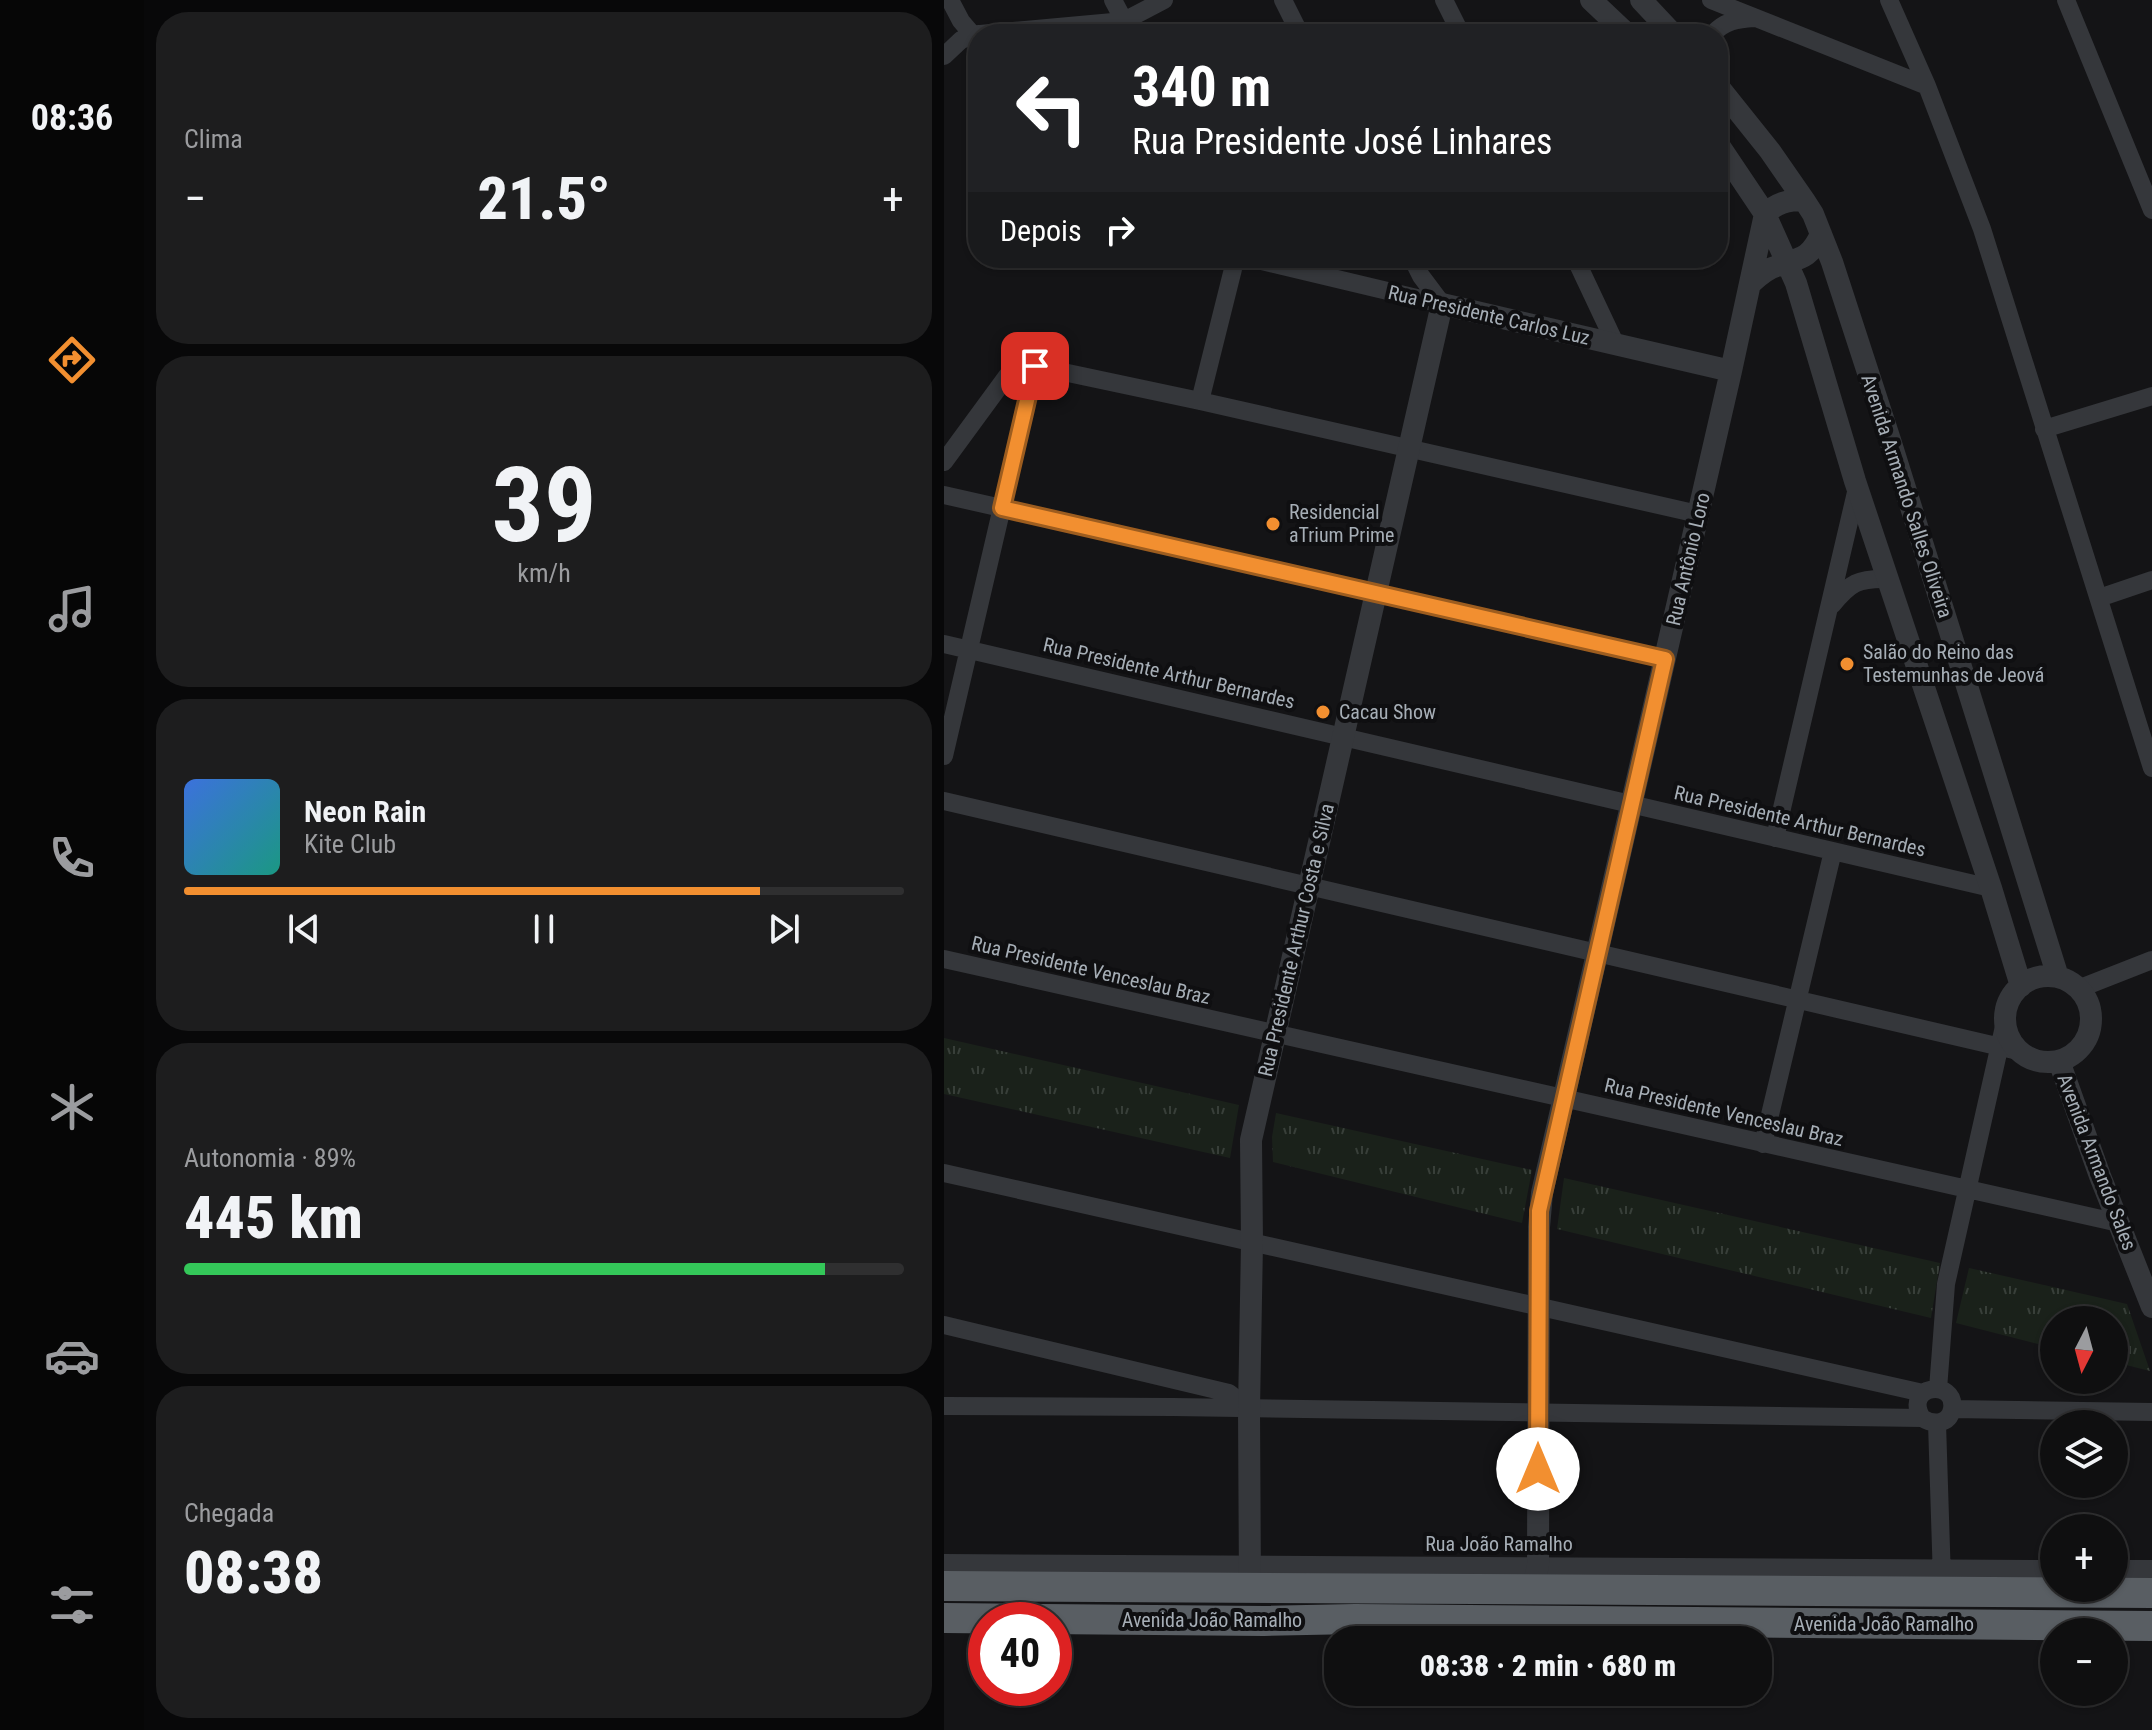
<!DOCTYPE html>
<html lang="pt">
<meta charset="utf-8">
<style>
body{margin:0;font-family:"Roboto Condensed",sans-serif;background:#1d1d1e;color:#f1f3f6;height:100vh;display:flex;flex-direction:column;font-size:30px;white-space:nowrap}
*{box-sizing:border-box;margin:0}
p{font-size:26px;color:#9b9c9f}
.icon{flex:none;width:44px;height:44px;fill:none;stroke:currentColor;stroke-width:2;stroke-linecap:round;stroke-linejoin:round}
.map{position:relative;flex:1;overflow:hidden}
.side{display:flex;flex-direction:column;gap:12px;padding:12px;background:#080809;width:800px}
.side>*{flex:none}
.guide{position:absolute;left:24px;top:24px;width:760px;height:244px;border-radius:32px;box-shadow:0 2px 6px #0004,0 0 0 2px #2f2f30;background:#202124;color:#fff;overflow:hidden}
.needle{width:52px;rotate:186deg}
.buttons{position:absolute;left:1096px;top:1306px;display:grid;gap:16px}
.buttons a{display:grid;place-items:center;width:88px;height:88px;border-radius:50%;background:#0f0f10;box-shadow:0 2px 6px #0004,0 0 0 2px #2f2f30;font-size:40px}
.speed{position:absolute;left:24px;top:1602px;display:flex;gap:16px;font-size:40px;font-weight:700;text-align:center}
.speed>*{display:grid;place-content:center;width:104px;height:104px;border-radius:50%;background:#0f0f10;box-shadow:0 2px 6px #0004,0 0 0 2px #2f2f30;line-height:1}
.speed .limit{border:12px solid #d22;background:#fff;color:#111}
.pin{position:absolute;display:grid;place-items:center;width:68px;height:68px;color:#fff;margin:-34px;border-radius:16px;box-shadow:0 4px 12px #0006}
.me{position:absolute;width:88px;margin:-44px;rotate:0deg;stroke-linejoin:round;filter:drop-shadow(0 0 6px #0008)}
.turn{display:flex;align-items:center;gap:28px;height:168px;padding:0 32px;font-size:36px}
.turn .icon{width:104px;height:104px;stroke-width:2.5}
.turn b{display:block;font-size:56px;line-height:68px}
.then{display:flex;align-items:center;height:76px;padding:0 32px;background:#0003;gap:16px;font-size:30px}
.big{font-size:60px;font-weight:800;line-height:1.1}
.side .card{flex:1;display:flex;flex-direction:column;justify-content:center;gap:12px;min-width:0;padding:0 28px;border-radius:32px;background:#1d1d1e}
.side .dial{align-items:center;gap:0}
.dial b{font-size:104px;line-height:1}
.song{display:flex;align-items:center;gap:24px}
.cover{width:96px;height:96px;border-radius:12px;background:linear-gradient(135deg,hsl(220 70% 55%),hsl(170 70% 35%))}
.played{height:8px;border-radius:4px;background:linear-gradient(90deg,#f28f30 80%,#2f2f30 80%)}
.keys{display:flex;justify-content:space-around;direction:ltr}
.heat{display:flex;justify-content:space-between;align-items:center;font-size:44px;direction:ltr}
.charge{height:12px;border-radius:6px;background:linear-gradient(90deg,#34c759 89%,#2f2f30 0)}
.trip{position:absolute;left:380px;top:1626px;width:448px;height:80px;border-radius:32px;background:#0f0f10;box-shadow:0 2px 6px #0004,0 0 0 2px #2f2f30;font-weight:800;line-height:80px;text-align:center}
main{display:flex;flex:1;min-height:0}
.menu{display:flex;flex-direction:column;width:144px;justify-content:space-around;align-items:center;background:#060606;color:#9b9c9f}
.menu .icon{width:56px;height:56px}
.menu .active{color:#f28f30}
.menu b{font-size:36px;color:#f1f3f6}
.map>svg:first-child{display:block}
</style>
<main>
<nav class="menu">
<b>08:36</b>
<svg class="icon active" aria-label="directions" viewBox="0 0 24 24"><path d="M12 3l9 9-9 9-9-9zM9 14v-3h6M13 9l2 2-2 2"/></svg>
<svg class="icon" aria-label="music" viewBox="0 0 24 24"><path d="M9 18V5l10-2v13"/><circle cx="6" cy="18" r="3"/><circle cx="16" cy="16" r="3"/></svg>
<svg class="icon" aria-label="phone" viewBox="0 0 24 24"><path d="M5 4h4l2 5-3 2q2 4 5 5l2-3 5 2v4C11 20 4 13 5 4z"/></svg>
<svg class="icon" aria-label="climate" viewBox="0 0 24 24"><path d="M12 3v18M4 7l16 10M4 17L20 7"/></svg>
<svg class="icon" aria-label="car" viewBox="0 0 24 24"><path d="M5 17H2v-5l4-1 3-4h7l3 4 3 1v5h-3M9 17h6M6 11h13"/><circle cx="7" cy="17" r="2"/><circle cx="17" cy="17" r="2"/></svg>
<svg class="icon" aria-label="filters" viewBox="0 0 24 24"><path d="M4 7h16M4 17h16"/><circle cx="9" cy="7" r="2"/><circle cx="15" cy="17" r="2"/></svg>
</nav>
<section class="side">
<div class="card"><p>Clima</p>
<div class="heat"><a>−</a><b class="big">21.5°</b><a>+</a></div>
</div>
<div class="card dial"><b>39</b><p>km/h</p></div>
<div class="card">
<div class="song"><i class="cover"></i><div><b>Neon Rain</b><p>Kite Club</p></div></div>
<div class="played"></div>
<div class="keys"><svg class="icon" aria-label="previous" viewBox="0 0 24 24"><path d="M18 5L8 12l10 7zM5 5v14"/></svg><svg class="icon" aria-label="pause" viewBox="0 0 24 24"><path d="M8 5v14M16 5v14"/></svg><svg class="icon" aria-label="next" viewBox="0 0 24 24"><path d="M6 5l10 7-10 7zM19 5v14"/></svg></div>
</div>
<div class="card"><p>Autonomia · 89%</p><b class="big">445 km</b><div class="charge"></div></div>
<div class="card"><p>Chegada</p><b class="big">08:38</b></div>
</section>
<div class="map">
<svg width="1208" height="1730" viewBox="0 0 1208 1730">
<defs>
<pattern id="grass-tufts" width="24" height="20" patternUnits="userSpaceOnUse" patternTransform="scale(2)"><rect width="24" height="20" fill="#1a211a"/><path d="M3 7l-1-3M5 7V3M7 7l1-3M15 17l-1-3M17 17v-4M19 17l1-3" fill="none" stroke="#383f39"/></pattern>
</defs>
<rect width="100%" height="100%" fill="#141416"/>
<path fill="url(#grass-tufts)" d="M0,1038L295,1105L286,1158L0,1094Z
M332,1113L588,1170L578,1223L329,1162L328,1137Z
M620,1178L996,1263L987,1318L613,1229Z
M1025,1268L1183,1304L1206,1371L1170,1362V1320H1110V1348L1012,1323Z"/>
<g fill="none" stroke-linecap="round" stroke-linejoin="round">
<path stroke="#35373b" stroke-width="18" d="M6,0L17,21L34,41
M169,0L187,34
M339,0L356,34
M500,0L517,34
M767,0L983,86
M945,0L983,86L1038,229L1208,768
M1122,0L1208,210
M36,34L180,21L220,0
M769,34C780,21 794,19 810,18
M0,56L17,40L34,34
M305,258L498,304
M468,258L477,276L498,304
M631,258L672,345
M256,401L289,269V258
M1100,429L1208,396
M0,462L63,376L74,369L91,366L256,401L754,514
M0,495L721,659
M1155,598L1208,580
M888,605C906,583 914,578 944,579
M0,644L1047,888
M0,756L91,366
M0,801L1074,1051
M831,838L913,488
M0,959L1175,1223
M1134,989L1208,960
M819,1144L889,851
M0,1173L979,1393
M0,1325L285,1393L305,1409
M994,1389L1002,1284L1061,1022
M0,1406L229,1407L978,1418C989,1425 1005,1425 1008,1409C1013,1378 958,1385 978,1418
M1008,1409L1208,1412
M993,1423L998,1580
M0,1563L1110,1569
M1170,1569H1208"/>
<path stroke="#35373b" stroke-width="22" d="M647,0L683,34
M697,0L729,34
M774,86L826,151L860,200L869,214L888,262L946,440L1114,977
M774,144L821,214L852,283L911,481L1047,888L1077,986
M821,214C833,203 843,200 860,200
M806,284C814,277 822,269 833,266C856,258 866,259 877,234
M1061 1019a43 43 0 1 1 86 0a43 43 0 1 1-86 0Z
M1115,1061L1156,1176L1208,1307
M306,1588L305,1409L308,1243L307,1140L498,304L787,371
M585,1589L591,1578L594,1566L595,1227L598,1193L787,371L821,214"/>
<path stroke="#595e63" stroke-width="30" d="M0,1586L1208,1593
M0,1618L320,1621L411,1619L1208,1626"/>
</g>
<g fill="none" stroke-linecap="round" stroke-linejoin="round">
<g stroke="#9d5d1f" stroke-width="20">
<path id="route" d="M91,366L58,508L721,659L595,1211L594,1469"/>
</g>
<use href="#route" stroke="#f28f30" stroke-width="14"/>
</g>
<g fill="#f28f30" stroke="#0f0f11" stroke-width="3">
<circle cx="329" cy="524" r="8"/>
<circle cx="903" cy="664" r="8"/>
<circle cx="379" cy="712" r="8"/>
</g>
<g text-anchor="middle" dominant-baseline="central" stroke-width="8" stroke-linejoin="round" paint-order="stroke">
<g font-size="20" fill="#a6aeb6" stroke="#0f0f11">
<text transform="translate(545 315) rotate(13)">Rua Presidente Carlos Luz</text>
<text transform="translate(963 496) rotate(72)">Avenida Armando Salles Oliveira</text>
<text transform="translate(744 559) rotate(-77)">Rua Antônio Loro</text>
<text transform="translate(225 673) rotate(13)">Rua Presidente Arthur Bernardes</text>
<text transform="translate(856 821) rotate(13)">Rua Presidente Arthur Bernardes</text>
<text transform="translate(352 940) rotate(-77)">Rua Presidente Arthur Costa e Silva</text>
<text transform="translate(147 970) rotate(13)">Rua Presidente Venceslau Braz</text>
<text transform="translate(780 1112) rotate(13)">Rua Presidente Venceslau Braz</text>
<text transform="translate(1153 1162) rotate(69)">Avenida Armando Sales</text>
<text x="555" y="1544">Rua João Ramalho</text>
<text x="268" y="1620">Avenida João Ramalho</text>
<text x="940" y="1624">Avenida João Ramalho</text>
</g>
<g font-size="20" fill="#a6aeb6" stroke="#0f0f11" text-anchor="start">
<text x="345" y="512">Residencial<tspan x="345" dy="23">aTrium Prime</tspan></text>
<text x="919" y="652">Salão do Reino das<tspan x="919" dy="23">Testemunhas de Jeová</tspan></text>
<text x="395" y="712">Cacau Show</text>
</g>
</g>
</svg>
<div class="buttons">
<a><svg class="needle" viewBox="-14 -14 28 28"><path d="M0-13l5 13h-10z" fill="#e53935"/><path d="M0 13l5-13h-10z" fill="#9b9c9f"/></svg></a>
<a><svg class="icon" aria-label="layers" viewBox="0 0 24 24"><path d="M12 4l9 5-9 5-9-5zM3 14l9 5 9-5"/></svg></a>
<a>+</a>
<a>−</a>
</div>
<div class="speed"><div class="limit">40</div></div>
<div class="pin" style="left:91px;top:366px;background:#d93025"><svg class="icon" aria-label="arrive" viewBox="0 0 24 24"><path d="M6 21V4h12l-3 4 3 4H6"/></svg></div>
<svg class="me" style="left:594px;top:1469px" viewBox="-20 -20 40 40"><circle r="19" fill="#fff"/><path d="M0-13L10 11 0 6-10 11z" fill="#f28f30"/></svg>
<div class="trip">08:38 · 2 min · 680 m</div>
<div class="guide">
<div class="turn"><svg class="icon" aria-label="left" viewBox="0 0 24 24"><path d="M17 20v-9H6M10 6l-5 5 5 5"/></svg><div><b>340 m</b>Rua Presidente José Linhares</div></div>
<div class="then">Depois<svg class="icon" aria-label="right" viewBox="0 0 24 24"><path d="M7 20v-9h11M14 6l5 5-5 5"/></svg></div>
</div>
</div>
</main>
